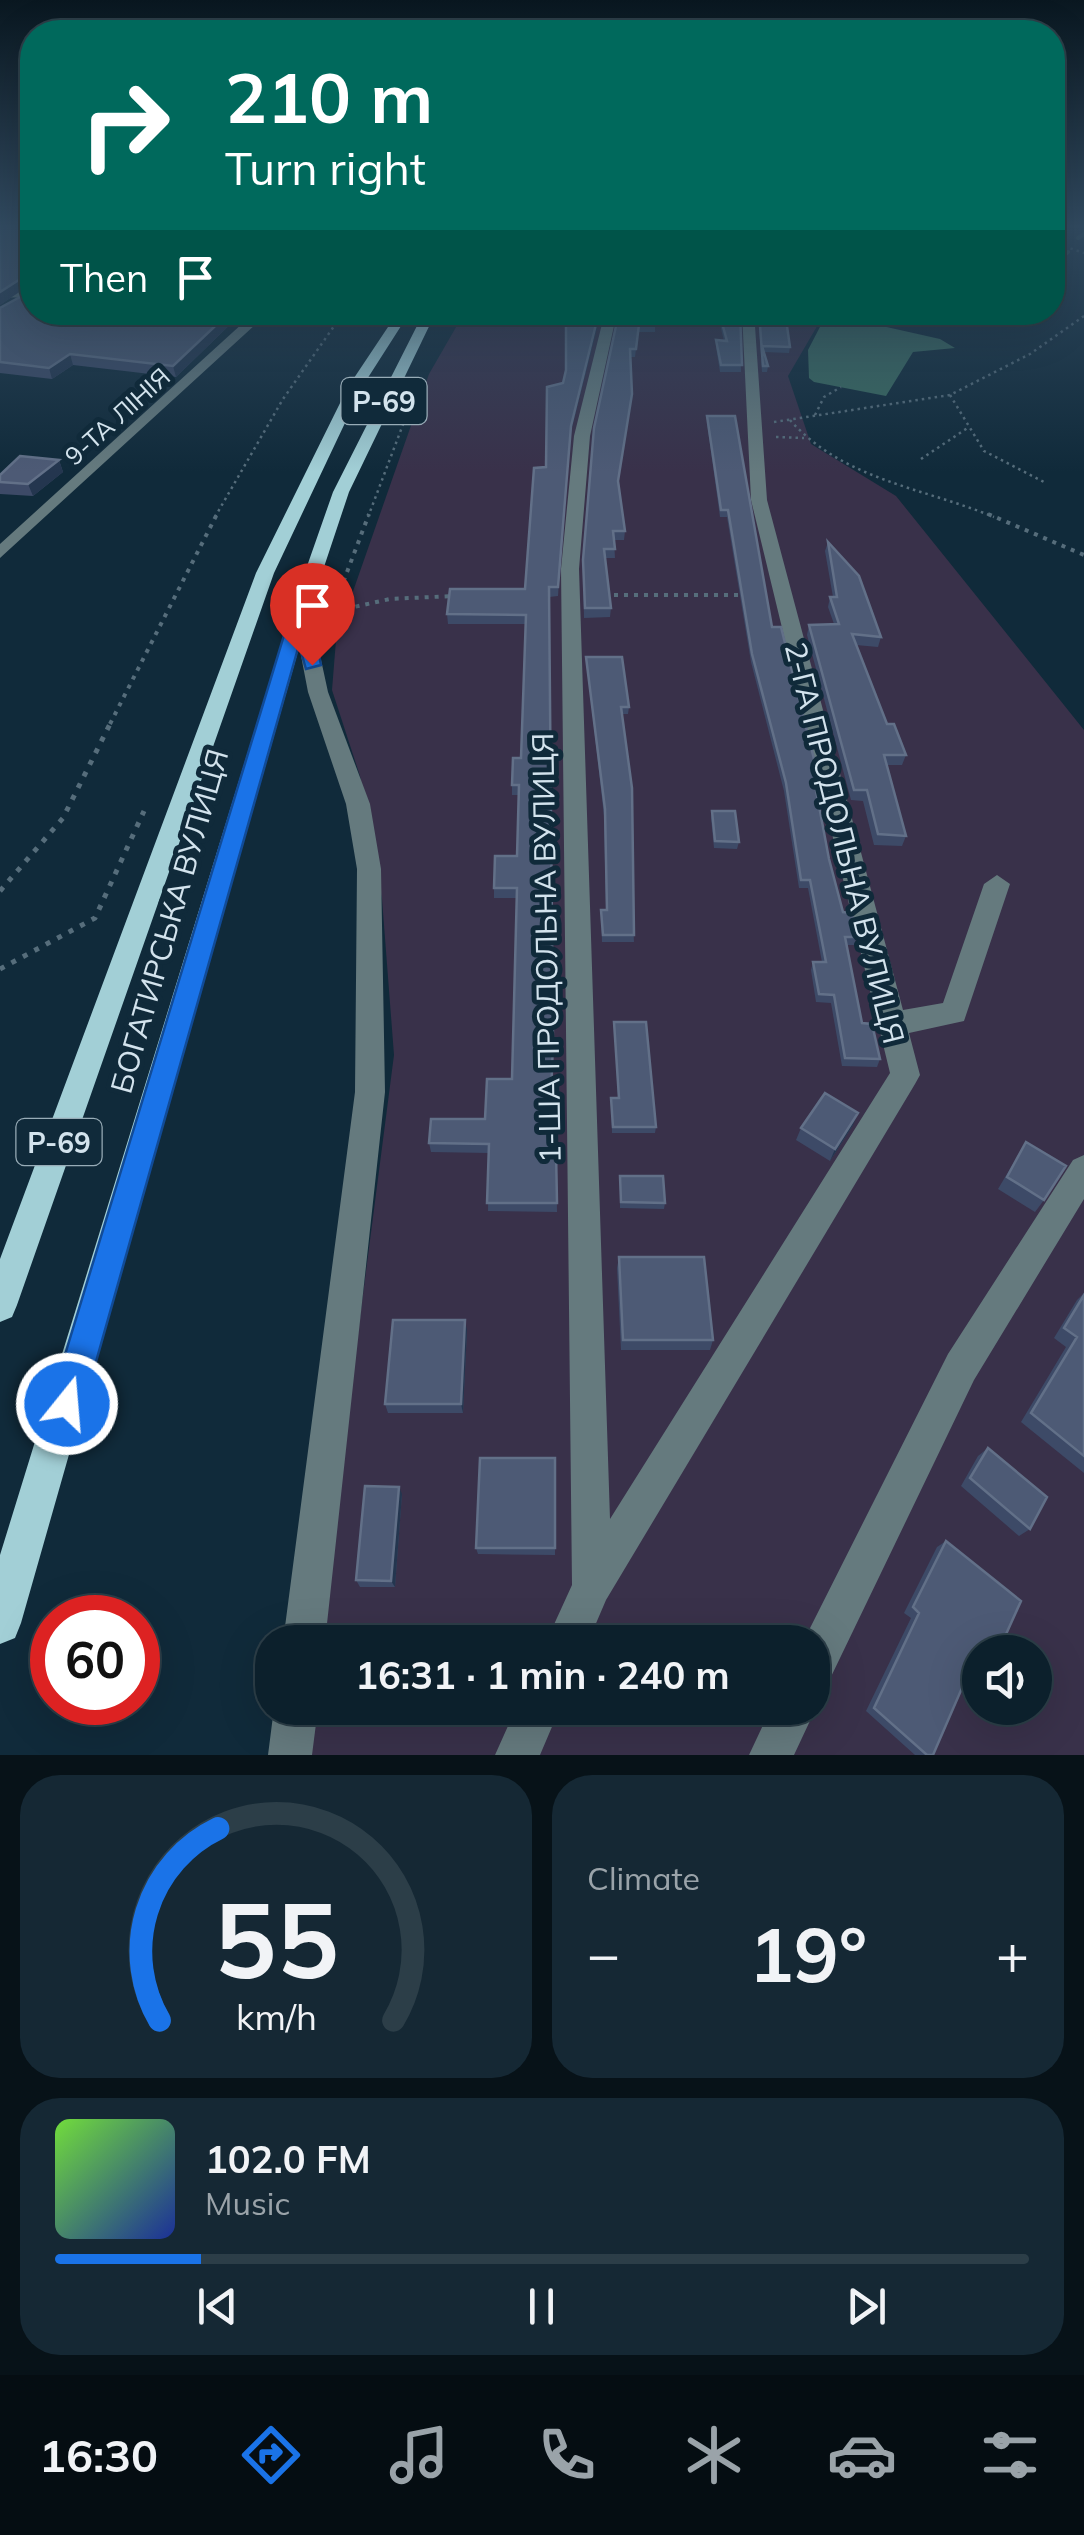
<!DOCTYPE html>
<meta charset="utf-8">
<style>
body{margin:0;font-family:Mulish,sans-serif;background:#152834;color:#f1f3f6;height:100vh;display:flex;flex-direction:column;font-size:38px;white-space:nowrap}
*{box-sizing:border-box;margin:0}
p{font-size:32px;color:#9aa3a9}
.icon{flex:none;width:55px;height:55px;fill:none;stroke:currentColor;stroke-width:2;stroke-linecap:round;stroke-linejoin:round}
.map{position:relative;height:1755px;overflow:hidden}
.sheet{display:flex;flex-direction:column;gap:20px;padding:20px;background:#071218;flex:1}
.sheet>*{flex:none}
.top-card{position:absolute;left:20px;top:20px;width:1045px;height:305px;border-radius:40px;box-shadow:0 10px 40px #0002,0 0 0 2px #2c3e48;background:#00695c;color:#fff;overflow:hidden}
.buttons{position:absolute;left:962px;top:1635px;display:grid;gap:20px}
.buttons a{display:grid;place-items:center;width:90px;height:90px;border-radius:50%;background:#0c202c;box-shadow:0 10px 40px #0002,0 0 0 2px #2c3e48;font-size:50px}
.speed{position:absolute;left:30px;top:1595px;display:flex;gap:20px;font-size:50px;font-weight:700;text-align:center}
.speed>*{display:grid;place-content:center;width:130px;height:130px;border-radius:50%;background:#0c202c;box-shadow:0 10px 40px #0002,0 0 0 2px #2c3e48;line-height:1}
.speed .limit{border:15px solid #d22;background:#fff;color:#111}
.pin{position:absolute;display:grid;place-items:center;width:85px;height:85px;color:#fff;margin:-102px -42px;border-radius:50% 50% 50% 0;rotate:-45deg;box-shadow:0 0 10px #0007}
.pin .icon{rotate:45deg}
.me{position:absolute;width:110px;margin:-55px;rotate:17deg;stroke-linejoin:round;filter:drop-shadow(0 0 8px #0008)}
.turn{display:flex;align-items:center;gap:35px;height:210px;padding:0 40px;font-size:45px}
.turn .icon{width:130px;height:130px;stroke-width:2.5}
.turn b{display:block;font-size:70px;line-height:85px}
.then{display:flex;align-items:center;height:95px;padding:0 40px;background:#0003;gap:20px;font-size:38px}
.big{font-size:75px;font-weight:700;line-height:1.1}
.sheet .tile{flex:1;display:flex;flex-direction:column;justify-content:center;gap:15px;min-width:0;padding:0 35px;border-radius:40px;background:#152834}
.sheet .dial{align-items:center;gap:0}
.dial svg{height:260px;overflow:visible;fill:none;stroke:#2c3e48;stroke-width:7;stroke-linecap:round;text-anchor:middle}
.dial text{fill:#f1f3f6;stroke:none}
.song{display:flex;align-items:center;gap:30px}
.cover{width:120px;height:120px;border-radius:15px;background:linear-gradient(135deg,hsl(100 70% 55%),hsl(230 70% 35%))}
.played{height:10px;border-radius:5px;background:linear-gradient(90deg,#1a73e8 15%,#2c3e48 15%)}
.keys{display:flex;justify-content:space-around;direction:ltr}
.heat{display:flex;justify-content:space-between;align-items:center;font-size:55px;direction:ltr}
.sheet .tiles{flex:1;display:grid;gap:20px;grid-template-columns:1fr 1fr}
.tile:last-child{grid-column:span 2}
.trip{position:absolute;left:255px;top:1625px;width:575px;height:100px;border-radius:40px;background:#0c202c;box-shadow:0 10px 40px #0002,0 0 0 2px #2c3e48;font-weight:700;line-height:100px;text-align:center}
.tabs{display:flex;height:160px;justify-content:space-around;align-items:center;background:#050d12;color:#9aa3a9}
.tabs .icon{width:70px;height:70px}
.tabs .on{color:#1a73e8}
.tabs b{font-size:45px;color:#f1f3f6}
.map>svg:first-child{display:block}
</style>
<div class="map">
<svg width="1084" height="1755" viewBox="0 0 1084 1755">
<rect width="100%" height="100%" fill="#102a3a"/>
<path fill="#39314a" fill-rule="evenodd" d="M484,312L834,313L823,316L788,376L811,444L896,496L1084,730V1755H304L310,1708H812V1642H318L394,1055L382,899L360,776L332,690L336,640L429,374L459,322L480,321ZM980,1652H1035V1708H980Z"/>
<path fill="#3a6b60" d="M842,317L940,339L955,348L913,352L886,396L814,382L809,378L808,350L823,321Z"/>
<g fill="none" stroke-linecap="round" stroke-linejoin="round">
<path stroke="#3a6b60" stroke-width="4" d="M1078,238L1084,234
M1052,265L1068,252
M854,318L857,312"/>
<path stroke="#566d7b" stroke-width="2.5" stroke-dasharray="2.5 4" stroke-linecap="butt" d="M1052,242L1084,253
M950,395L984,451L1044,482
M815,415L824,397L841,387
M790,420C843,480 924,488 994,517
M774,422L950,395L1030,354L1084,316
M776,437L804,438
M921,459L969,427
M215,517L283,399L344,312
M368,517L407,414"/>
<path stroke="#566d7b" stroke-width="4" stroke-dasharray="4 6" stroke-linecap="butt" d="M988,514L1084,555
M604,595H743
M336,611L390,599L453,596
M332,630L344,580L369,514
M110,724L217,514"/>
<path stroke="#566d7b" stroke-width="5" stroke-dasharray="5 8" stroke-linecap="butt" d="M0,891L63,818L111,722
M0,969L95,918L144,811"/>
<path fill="#657a7e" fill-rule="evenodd" d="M0,289L32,292V298L0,297Z
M255,312H269L0,558V544Z
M605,312H617L590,436L579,569L610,1519L890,1073L751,500L742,312H754L767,500L903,1010L943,1003L984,884L997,875L1010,884L964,1021L909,1033L920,1075L915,1084L606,1600L588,1642H546L572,1585L561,569L574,436Z
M301,603L310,609L328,692L370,804L381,869L385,1092L325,1642H283L355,1092L357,869L346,804L308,692L292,609Z
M1084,1155V1199L974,1380L827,1685L812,1691V1642H803L948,1354L1073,1160Z
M812,1700L816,1708L794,1755H749L771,1708H812Z
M274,1708H318L312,1755H268Z
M516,1708H560L540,1755H495Z"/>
<path fill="#a2cfd6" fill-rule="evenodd" d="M398,312H410L362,387L274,573L17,1305L12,1317L0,1322V1259L256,573L348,387Z
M424,312H436L349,492L310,609L21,1623L15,1638L0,1644V1555L292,609L333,492Z"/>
</g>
<path fill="#3d4a67" d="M32,226V312H243L176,377L73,365L52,379L0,373V308L31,291V288L28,286L0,305Z
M566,312H601L570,435L558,596L549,597V1151H556L557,1212L488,1211L489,1153L431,1152L429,1143L485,1119L512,1079L517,898H494V888L517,856L519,795H512V785L521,758L526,624H448L447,614L525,589L546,467L566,370Z
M619,312L655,324V332H638L635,357H631V403L618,484L625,531L624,540H614L615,558H605L611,608L610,617L584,618L583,569Z
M717,312H740L741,372H720L716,347V340L724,341Z
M758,312H785L790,347L789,353L764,352L768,366L767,372H762Z
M707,416L822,791L820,799H817L829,859L843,912L857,937L854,945H847L862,1023L880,1059L877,1067L842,1066L831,1003L816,1002L811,970L813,962H822L808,888H799L784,791L751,662L727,517H720L707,423Z
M59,460L63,472L33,496L0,494V475Z
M828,542L881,637L878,647L856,645L887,724L906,755L902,765H887L906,836L902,846L874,845L863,801L851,800L807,635L809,625L834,624L828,607L830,597H833L825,551Z
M586,657L629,707L628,714H622L634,942H602L601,910H606L604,816Z
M712,811L739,842L737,849L714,848L711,818Z
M614,1022L656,1127L655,1133H612L611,1098H618Z
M853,1125L830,1161L796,1140L801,1128Z
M1026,1142L1044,1200L1035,1212L998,1189Z
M620,1176L665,1203L664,1209L620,1208Z
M619,1257L713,1340L710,1350H621L617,1268Z
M1084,1293V1473L1021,1422L1066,1347L1054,1338L1077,1300Z
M467,1330L463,1413H388L385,1404Z
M988,1448L1030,1529L1019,1536L961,1486L978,1456Z
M555,1458V1555L478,1554L476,1548Z
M402,1494L395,1587H360L356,1580Z
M946,1541L980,1652V1675L971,1668L933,1755H915L866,1711L911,1618L904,1613L937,1547Z"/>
<path fill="#24364f" d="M25,276L28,286L0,305V292Z
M230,312H243L176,377L173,366Z
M599,312H601L570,435L558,596L571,426Z
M70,354L73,365L52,379L49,368Z
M59,460L63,472L33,496L28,484Z
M858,1113L853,1125L830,1161L835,1149Z
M465,1320L467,1330L463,1413L461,1404Z
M399,1487L402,1494L395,1587L391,1581Z"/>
<path fill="#4d5a75" stroke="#627088" stroke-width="2.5" d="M0,226H32V280L25,276L0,292Z
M32,280V312H230L173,366L70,354L49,368L0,362V308L31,291Z
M566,312H599L571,426L558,587H549L553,1042L549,1151H556L557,1203H487L489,1144L429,1143L431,1119H485L487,1079H512L517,888H494L495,856H517L519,785H512L513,758H521L526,615L447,614L450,589H525L534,468L546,467L547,387L563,383L566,370Z
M619,312H653L655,324H639L636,349H630L632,394L618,481L625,531H613L615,549H604L611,608H585L583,560L594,428Z
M719,312H740L742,365H721L716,340L727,341Z
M759,312H785L790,347L762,346L768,366H763Z
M707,416H735L772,627H781L822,791L816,790L829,859L843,912L852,913L857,937H845L862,1023L872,1024L880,1059L845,1058L834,995L819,994L813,962H826L810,880H801L786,783L752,654L728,510H721Z
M20,456L59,460L28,484L0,482V475Z
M828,542L859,576L881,637L852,634L887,724H894L906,755H884L906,836L878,834L867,790H854L809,625L839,624L830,597H837Z
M586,657H622L629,707H621L632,788L634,935H603L601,910H607L605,809Z
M712,811H735L739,842L715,841Z
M614,1022H646L656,1127H613L611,1098H619Z
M825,1093L858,1113L835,1149L801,1128Z
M1026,1142L1066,1166L1044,1200L1007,1177Z
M620,1176H663L665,1203L621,1202Z
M619,1257H704L713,1340H623Z
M1084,1295V1456L1031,1413L1077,1337L1064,1328Z
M393,1320H465L461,1404H385Z
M988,1448L1047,1497L1030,1529L970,1478Z
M480,1458H555V1548H476Z
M365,1486L399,1487L391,1581L356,1580Z
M946,1541L1021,1601L998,1652H980V1663L975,1658L933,1755H927L874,1708L919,1613L913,1607Z"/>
<linearGradient id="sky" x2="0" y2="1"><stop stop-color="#091720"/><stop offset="0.48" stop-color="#314a60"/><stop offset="1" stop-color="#314a60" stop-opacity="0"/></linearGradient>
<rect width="1084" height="472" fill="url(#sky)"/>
<path fill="#1a73e8" stroke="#114b97" stroke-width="2.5" d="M301,604L310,609L321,665L306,669L299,645L84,1404L79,1416L67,1421L55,1416L50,1404L292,609Z"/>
<g text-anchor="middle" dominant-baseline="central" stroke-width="10" stroke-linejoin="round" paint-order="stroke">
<g font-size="25" fill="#d3e3ed" stroke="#102a3a">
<text transform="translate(117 416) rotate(-42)">9-ТА ЛІНІЯ</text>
</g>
<g fill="#102a3a" stroke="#98acb7" stroke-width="2.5">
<rect x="341.5" y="378" width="85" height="46" rx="8"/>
<rect x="16.5" y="1119" width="85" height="46" rx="8"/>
</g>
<g font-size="28" font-weight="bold" fill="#d3e3ed">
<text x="384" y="401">Р-69</text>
<text x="59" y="1142">Р-69</text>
</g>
<g font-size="30" fill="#d3e3ed" stroke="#102a3a">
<text transform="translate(845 843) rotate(76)">2-ГА ПРОДОЛЬНА ВУЛИЦЯ</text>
<text transform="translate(169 921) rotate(-74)">БОГАТИРСЬКА ВУЛИЦЯ</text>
<text transform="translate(546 948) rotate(-91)">1-ША ПРОДОЛЬНА ВУЛИЦЯ</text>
</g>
</g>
</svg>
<div class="buttons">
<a><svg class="icon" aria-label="sound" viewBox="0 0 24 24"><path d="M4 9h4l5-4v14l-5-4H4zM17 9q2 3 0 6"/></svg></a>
</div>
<div class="speed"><div class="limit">60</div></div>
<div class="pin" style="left:312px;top:665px;background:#d93025"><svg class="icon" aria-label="arrive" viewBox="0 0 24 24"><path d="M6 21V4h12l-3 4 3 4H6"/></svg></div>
<svg class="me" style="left:67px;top:1404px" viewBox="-20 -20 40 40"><circle r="17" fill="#1a73e8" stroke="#fff" stroke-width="3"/><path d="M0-11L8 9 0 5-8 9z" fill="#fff"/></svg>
<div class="trip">16:31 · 1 min · 240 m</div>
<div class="top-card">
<div class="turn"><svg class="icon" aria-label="right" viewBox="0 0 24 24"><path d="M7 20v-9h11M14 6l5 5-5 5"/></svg><div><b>210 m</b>Turn right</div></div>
<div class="then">Then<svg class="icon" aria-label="arrive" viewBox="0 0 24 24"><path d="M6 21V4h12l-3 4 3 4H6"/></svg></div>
</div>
</div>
<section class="sheet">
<div class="tiles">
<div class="tile dial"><svg viewBox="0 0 100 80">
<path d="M14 69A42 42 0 1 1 86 69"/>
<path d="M14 69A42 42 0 0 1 32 10" stroke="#1a73e8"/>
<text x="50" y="56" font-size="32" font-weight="700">55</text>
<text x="50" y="72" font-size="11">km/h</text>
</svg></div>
<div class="tile"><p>Climate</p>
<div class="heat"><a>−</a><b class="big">19°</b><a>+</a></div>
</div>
<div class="tile">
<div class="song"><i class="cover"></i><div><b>102.0 FM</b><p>Music</p></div></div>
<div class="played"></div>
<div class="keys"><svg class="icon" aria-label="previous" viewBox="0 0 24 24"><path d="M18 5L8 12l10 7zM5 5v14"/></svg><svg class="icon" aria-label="pause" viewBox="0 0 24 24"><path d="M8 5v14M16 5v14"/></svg><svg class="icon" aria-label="next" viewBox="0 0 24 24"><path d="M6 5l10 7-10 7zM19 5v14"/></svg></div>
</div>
</div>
</section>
<nav class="tabs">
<b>16:30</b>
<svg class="icon on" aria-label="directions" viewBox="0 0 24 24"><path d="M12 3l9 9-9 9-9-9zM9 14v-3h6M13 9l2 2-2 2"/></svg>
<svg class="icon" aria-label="music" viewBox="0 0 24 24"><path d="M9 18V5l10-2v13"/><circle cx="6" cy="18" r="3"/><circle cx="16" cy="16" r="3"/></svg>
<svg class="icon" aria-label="phone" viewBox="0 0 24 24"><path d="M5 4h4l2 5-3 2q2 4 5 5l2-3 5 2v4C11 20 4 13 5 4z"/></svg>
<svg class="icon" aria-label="climate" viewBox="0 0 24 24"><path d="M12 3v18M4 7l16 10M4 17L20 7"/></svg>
<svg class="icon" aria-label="car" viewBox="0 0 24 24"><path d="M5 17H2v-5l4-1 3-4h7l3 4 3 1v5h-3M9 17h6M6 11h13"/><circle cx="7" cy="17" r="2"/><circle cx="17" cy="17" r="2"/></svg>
<svg class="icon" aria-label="filters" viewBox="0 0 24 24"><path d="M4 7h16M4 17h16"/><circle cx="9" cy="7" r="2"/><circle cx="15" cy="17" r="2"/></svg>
</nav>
